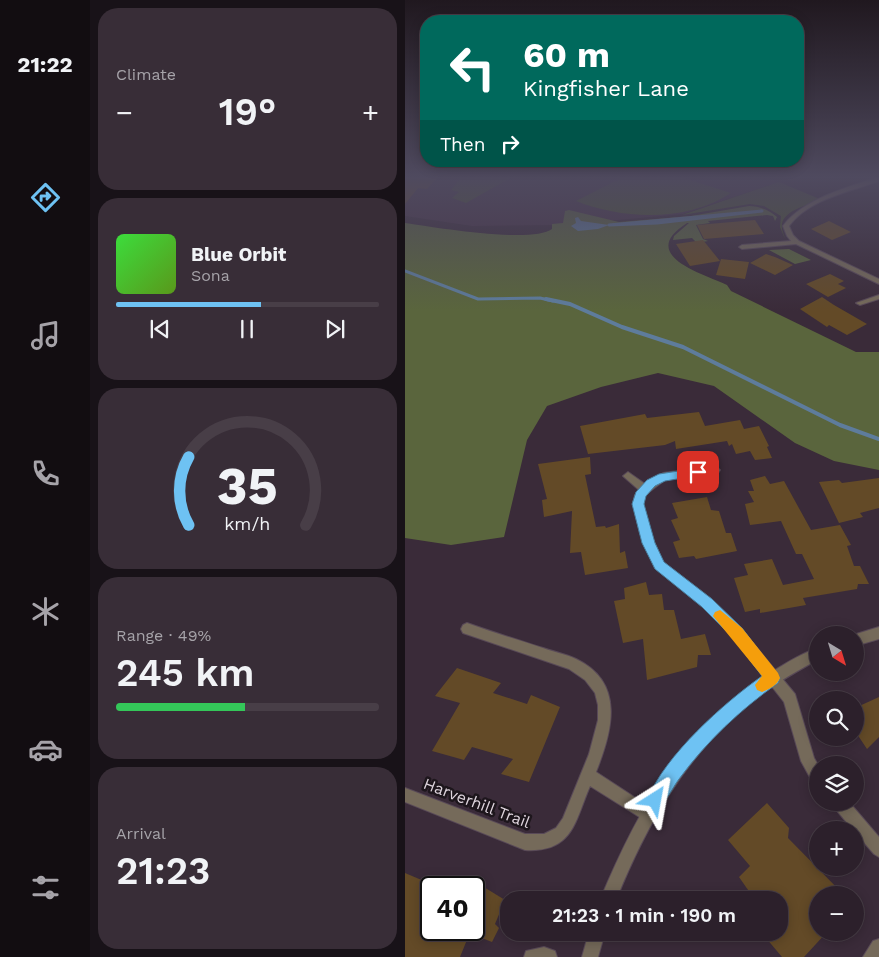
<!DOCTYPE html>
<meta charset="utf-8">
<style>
body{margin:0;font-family:"Work Sans",sans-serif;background:#382d37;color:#f1f3f6;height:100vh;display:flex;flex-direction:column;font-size:19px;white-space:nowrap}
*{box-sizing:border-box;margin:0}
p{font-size:16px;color:#a6a3a9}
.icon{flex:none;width:28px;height:28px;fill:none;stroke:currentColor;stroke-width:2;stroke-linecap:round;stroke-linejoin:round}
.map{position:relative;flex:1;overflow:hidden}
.drawer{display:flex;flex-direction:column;gap:8px;padding:8px;background:#181218;width:315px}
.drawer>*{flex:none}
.hud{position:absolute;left:15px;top:15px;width:384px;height:152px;border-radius:20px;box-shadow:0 2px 12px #0003,0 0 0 1px #483e47;background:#00695c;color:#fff;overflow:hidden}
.needle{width:32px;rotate:142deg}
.controls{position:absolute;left:404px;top:626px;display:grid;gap:10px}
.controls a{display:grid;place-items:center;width:55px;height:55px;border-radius:50%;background:#2c202b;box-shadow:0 2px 12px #0003,0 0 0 1px #483e47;font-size:25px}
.speed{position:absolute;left:15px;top:876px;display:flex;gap:10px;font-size:25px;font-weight:700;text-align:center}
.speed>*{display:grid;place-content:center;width:65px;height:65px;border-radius:50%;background:#2c202b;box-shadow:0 2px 12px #0003,0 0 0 1px #483e47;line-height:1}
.speed .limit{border:2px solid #111;border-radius:8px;background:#fff;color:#111}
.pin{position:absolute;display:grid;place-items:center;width:42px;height:42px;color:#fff;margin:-21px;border-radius:10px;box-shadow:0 2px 8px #0006}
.me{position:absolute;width:55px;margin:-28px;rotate:34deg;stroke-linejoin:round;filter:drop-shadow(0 0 4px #0008)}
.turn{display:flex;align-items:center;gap:18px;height:105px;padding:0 20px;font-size:22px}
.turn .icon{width:65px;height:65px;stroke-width:2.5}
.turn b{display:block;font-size:35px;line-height:42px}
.then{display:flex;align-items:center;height:48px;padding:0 20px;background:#0003;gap:10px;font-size:19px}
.big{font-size:38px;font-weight:600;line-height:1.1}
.drawer .tile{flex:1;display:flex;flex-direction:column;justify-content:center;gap:8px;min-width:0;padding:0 18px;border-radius:20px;background:#382d37}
.drawer .dial{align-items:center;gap:0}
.dial svg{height:130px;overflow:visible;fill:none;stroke:#483e47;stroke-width:7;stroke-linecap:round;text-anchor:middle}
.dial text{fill:#f1f3f6;stroke:none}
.song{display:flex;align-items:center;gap:15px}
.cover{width:60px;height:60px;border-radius:8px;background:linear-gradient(135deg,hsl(120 70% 55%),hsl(90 70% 35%))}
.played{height:5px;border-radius:2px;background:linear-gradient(90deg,#6ec2f3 55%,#483e47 55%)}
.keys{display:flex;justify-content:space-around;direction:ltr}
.heat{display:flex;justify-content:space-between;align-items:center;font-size:28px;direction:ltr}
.charge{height:8px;border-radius:4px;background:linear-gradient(90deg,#34c759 49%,#483e47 0)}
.trip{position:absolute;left:95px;top:891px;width:288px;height:50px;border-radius:20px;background:#2c202b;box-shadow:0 2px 12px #0003,0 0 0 1px #483e47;font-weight:600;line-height:50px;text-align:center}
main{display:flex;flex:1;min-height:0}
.tab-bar{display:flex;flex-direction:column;width:90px;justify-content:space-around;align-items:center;background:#120d11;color:#a6a3a9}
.tab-bar .icon{width:35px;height:35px}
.tab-bar .selected{color:#6ec2f3}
.tab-bar b{font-size:22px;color:#f1f3f6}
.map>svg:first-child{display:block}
</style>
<main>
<nav class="tab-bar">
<b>21:22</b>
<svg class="icon selected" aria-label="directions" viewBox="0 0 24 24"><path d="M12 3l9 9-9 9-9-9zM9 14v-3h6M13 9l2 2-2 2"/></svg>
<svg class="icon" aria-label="music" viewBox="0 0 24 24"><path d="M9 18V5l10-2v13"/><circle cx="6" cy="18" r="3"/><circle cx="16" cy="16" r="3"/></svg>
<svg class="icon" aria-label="phone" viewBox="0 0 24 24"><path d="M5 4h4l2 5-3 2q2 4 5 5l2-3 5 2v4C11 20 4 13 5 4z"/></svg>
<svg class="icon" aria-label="climate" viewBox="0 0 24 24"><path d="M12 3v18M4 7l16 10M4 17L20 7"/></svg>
<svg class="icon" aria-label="car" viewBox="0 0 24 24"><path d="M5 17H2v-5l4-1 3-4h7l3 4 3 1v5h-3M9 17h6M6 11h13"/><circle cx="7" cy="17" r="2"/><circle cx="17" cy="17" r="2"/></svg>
<svg class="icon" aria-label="filters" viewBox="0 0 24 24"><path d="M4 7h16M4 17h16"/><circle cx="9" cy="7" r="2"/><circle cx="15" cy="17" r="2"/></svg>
</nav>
<section class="drawer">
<div class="tile"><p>Climate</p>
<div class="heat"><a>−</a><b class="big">19°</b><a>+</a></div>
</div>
<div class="tile">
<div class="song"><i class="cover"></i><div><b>Blue Orbit</b><p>Sona</p></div></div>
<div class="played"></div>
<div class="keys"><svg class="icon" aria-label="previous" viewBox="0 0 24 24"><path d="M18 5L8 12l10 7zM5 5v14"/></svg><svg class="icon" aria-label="pause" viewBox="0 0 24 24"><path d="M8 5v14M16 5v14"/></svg><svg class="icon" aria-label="next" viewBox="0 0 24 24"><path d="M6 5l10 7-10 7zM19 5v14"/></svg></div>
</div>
<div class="tile dial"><svg viewBox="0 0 100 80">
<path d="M14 69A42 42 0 1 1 86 69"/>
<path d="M14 69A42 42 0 0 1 14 27" stroke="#6ec2f3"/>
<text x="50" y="56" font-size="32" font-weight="700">35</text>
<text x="50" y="72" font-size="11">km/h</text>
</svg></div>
<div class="tile"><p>Range · 49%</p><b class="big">245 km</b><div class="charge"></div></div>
<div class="tile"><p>Arrival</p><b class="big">21:23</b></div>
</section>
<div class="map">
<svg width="474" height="957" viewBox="0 0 474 957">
<rect width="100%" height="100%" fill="#3a2b39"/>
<path fill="#463245" d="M0,177H362L373,182L278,214L159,225L67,226L0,216Z"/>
<path fill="#4a542f" d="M56,177H107L61,203L47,198L54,192L46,190Z
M218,177H276L326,193C282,222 219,220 171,201Z
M374,182L417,200C405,204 379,210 377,224C376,230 379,234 380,239L375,227L376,216L359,206L345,204L277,215Z"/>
<path fill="#5a653d" d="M344,206C354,206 364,210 372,217L370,221L368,216L362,215L303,221L305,223L291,225L298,239L303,241L292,243L287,238L268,240L269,236L284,223H282C232,255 296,273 322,285L326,291L451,352H474V470L429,461L390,443L309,386L253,373L196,387L142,406L122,440L99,537L46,545L0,538V223C28,227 127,244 147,229V224L158,223L160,211L164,210L214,222L286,216Z
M384,249L406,260L390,264L364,250Z"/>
<path fill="#5e7c9c" d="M173,217L176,221L204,225L193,229L173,231L166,226L171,223L170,218Z"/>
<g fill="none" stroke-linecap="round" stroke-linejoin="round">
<path stroke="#5e7c9c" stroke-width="3" d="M357,211L252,223L204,225Z
M0,271L73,299L135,298L148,301"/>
<path stroke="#5e7c9c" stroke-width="4" d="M141,299L165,304L217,327L278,347L435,425L474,439"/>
</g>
<path fill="#634a27" d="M0,177H33L22,189L13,188L0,204Z
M350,220L359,234L299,239L292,225Z
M424,221L446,232L427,240L406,229Z
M298,240L315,261L285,266L271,244Z
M361,254L370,257L388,265L370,275L345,263Z
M316,259L344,262L340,279L311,275Z
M425,274L439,281L433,284L441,288L423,297L401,284Z
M417,297L429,305L462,324L442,335L424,325L422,327L395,309Z
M294,412L300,426L335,420L339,429L354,426L364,446L362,447L367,458L350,460L345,451L331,454L327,444L324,446L322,441L271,449L270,441L260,445L183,454L175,426L240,414L242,418Z
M185,457L186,474L180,475L191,527L200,526L201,528L214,524L215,553L220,551L223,568L180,575L176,552L165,553L167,511L139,517L137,500L142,499L133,464Z
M360,476L365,484L379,481L406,530L435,525L446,545L442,546L449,566H455L464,584H453L452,589L398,598L401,605L355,613V609L340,612L329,578L343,575L339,564L367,559L378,585L409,579L397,554H391L376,521L345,525L340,504L349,502L343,491H349L345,480Z
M474,478V508L455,513L458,517L434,523L414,482L434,480L437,483Z
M302,497L306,510L314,511L321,533H326L332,551L291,559L289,556L274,558L268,542L275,540L266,520L273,518L267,503Z
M241,582L244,595L257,594L259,610H269L276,639L300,634L306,655H293L292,667L242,680L238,639L218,643L209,601L220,599L219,588Z
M52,668L96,683L88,693L122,704L126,695L155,707L124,782L96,774L108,759L67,747L59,760L27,751L55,703L30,696Z
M474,697V737L462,749L450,731V708Z
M362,803L384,828L383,838L439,895H412V932H422L399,957H377L356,932H374V900H350L334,877L345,866L323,840Z
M0,873L26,884V930H66L55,957H0Z
M69,881L100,900L90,924L94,928L87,942L69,935Z"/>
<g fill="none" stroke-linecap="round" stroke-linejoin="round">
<g stroke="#584957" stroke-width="2">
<path id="minor" d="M474,177V181C444,192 404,199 384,226L388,235L394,241L474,279V284L391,244L337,249L334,247L337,245L386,241L382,236L378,226C398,199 443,187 474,177Z
M474,295V299L455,305L451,303Z
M310,466L315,470L313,473L260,480L244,492L240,496L238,504L245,533L258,562L306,599L336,629L390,694L409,758L413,765L412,783L407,781L396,761L379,702L328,637L298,607L250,568L235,533L228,504L230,495L234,490L218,476L223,472L240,484L258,473Z
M62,623C87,632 113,640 138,648C149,652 161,654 171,659C221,683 207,732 191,772L246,808L248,813L246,818L241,820L236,818L185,786C170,821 168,853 120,850L0,802V788L120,834H139L151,828L158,818L184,754L193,720V705L190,693L180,680L164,669L58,633L56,629L58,625Z
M427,802H444L474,837V857L469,854L450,832V830H448L429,807Z
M474,939V957H458L468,941Z
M139,947L150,951L152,957H119L121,951Z"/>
</g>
<g stroke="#584957" stroke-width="2">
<path id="tertiary" d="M474,627V639L450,646V635H448Z
M412,648V660C389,673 365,686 344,703C281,755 241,825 211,900H195C231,814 273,736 352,682C371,669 391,656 412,648Z
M184,932H200L193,957H177Z"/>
</g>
<use href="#minor" fill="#756a5a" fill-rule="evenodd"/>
<use href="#tertiary" fill="#756a5a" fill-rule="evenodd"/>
</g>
<linearGradient id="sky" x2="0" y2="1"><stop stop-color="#20181f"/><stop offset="0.57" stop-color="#4f4a5f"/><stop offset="1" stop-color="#4f4a5f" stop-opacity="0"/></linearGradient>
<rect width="474" height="311" fill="url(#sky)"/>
<path fill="#6ec2f3" stroke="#487e9e" d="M293,468L298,472L297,475L260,481L250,486L241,496L239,504L250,543L259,562L307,599L337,628L375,678L373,683C335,710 302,741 274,779C267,788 262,803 250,808L244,805L242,800C260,755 319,703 357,676L327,637L297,607L250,569L237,543L227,504L231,492L242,480L254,474Z"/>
<path fill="#f59e0b" d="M315,610L337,628L373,673L375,678C372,685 365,689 357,692L352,690L350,685L357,676L308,616L310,612Z"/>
<g text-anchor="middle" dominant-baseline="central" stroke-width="5" stroke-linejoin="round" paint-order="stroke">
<g font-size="16" fill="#ded4dd" stroke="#1d161c">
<text transform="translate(72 803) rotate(21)">Harverhill Trail</text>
</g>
</g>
</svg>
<div class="controls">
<a><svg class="needle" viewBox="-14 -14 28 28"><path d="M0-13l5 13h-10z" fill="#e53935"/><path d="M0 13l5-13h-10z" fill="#a6a3a9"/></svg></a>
<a><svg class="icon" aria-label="search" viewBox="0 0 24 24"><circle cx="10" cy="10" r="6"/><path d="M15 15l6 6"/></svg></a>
<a><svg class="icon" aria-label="layers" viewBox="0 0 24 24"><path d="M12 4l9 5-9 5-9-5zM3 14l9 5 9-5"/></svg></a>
<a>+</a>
<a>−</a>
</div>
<div class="speed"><div class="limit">40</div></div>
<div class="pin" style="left:293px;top:472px;background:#d93025"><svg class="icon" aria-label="arrive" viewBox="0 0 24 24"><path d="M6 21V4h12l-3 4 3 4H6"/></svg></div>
<svg class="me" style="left:250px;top:800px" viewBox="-20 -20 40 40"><path d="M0-17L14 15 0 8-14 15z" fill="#6ec2f3" stroke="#fff" stroke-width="4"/></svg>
<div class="trip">21:23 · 1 min · 190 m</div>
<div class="hud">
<div class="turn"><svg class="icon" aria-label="left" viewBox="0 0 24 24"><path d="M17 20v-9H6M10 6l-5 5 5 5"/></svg><div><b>60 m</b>Kingfisher Lane</div></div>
<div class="then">Then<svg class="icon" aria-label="right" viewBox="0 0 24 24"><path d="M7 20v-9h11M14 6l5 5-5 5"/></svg></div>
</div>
</div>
</main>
